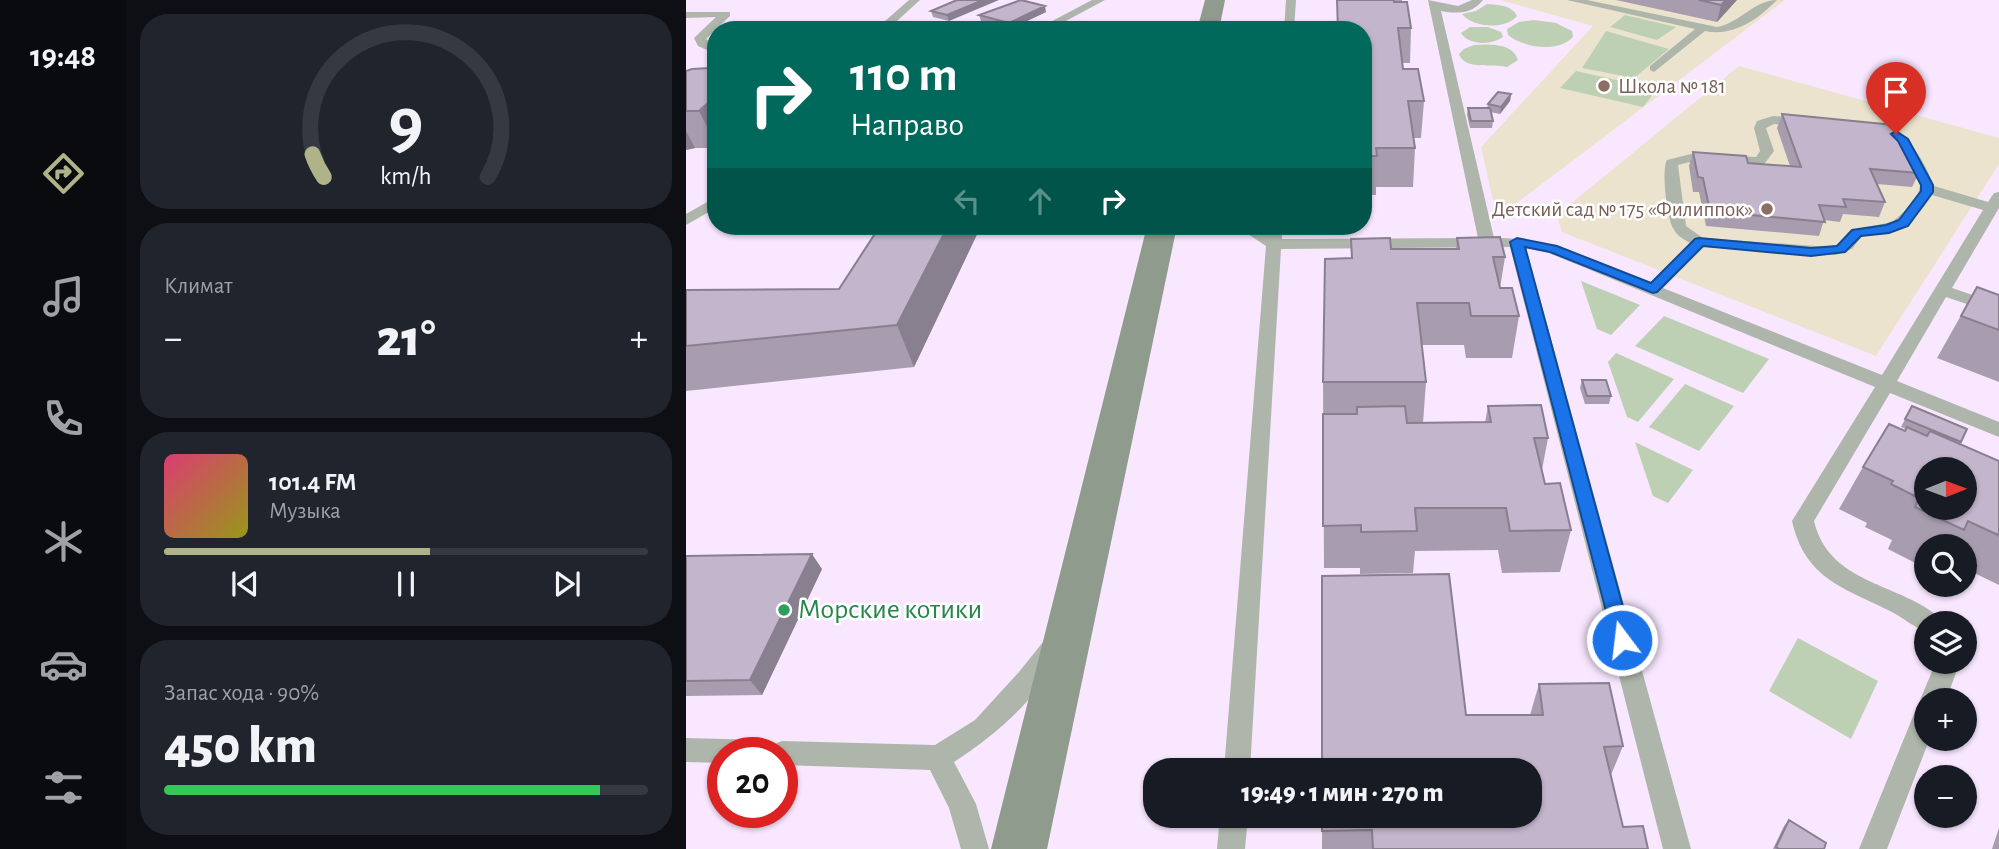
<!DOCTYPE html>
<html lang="ru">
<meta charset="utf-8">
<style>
body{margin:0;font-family:"Alegreya Sans",sans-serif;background:#20242c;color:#f1f3f6;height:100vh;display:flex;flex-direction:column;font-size:26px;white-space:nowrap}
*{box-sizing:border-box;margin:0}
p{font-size:23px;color:#9ea1a6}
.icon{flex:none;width:38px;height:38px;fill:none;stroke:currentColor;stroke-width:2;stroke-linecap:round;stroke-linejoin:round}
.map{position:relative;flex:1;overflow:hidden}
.panel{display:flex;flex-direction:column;gap:14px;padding:14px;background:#0d0f14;width:560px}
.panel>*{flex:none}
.guide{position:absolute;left:21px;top:21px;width:665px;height:214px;border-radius:28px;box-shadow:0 2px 5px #0004;background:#00695c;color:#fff;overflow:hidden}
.needle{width:46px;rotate:89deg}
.fabs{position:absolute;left:1228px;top:457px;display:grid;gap:14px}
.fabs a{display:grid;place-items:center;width:63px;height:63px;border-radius:50%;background:#171b24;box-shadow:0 2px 5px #0004;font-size:35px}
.speed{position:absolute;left:21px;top:737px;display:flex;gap:14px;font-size:35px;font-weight:700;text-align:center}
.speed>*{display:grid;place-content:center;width:91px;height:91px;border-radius:50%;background:#171b24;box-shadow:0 2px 5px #0004;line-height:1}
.speed .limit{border:10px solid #d22;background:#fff;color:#111}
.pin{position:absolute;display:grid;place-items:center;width:60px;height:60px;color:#fff;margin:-72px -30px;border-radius:50% 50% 50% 0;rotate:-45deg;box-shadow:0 0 7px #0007}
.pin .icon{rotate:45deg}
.me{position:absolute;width:77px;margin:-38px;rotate:345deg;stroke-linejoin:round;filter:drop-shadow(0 0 5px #0008)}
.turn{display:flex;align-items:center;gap:24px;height:147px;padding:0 28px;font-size:32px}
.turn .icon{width:91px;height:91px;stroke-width:2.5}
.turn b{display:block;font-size:49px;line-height:60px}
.lanes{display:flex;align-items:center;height:66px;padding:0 28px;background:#0003;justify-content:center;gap:35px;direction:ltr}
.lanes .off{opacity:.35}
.big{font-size:52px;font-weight:800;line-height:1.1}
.panel .widget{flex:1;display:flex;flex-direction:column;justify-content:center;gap:10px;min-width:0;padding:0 24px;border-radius:28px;background:#20242c}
.panel .dial{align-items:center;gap:0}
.dial svg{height:182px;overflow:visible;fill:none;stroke:#363941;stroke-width:7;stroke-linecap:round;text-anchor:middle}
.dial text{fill:#f1f3f6;stroke:none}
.song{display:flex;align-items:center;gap:21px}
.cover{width:84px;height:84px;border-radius:10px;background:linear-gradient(135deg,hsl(340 70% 55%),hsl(60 70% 35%))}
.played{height:7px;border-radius:4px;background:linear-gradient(90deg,#b0b387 55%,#363941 55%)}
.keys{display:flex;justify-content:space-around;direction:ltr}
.heat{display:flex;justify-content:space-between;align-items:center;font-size:38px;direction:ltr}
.charge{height:10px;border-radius:5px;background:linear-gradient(90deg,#34c759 90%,#363941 0)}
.trip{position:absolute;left:457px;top:758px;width:399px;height:70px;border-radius:28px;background:#171b24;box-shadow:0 2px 5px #0004;font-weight:800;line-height:70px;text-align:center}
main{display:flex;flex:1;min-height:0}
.dock{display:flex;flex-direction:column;width:126px;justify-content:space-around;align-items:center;background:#090b0e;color:#9ea1a6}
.dock .icon{width:49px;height:49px}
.dock .active{color:#b0b387}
.dock b{font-size:32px;color:#f1f3f6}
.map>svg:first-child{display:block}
</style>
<main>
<nav class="dock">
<b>19:48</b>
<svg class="icon active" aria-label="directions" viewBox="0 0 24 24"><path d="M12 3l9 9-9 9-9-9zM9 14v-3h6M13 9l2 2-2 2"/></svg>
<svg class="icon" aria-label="music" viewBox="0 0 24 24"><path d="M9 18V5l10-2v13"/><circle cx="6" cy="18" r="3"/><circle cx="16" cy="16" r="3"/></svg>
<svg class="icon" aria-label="phone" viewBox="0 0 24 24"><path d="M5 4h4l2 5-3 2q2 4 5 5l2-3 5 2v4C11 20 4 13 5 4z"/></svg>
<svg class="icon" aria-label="climate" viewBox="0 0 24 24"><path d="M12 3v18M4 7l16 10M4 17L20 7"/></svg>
<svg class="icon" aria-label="car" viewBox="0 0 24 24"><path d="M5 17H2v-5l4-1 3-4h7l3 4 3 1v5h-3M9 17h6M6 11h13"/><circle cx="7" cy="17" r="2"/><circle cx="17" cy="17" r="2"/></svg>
<svg class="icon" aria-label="filters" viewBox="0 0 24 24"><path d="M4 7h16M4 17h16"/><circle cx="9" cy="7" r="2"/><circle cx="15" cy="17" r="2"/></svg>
</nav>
<section class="panel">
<div class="widget dial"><svg viewBox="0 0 100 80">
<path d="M14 69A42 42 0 1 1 86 69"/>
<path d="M14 69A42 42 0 0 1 9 59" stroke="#b0b387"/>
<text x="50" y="56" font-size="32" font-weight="700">9</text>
<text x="50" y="72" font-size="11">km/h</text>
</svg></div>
<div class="widget"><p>Климат</p>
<div class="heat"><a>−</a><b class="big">21°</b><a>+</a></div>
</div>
<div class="widget">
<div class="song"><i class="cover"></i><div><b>101.4 FM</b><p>Музыка</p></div></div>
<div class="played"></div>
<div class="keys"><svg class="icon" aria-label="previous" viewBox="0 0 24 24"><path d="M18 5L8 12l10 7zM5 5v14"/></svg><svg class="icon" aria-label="pause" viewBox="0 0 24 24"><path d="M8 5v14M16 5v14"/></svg><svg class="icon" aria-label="next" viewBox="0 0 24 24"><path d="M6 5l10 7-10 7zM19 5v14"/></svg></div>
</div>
<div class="widget"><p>Запас хода · 90%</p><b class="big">450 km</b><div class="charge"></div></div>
</section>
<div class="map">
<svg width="1313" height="849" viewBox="0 0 1313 849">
<rect width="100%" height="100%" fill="#f8e7ff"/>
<path fill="#ece3ce" d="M814,0H1099L811,218L795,147L907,26Z
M1053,66L1313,138V164L1190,356L876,232L871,215Z"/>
<path fill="#bdd0b4" d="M801,4C812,5 826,5 831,16C819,30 787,28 776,14L790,11Z
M939,15L990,27L971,40L924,27Z
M848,20L870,23L886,31L887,37C872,53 838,48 822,35L821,29L833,22Z
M784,27H802L815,32L817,37C806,45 783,46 775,33Z
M920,31L983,49L948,78L896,68Z
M788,45C803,44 827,43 832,60L821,67C806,63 779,71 773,54L778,49Z
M890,71L971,89L957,107L874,88Z
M895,281L954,305L925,335L911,329Z
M978,316L1083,359L1057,393L949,346Z
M930,353L988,379L952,422L941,417L922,362Z
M999,384L1048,406L1013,451L963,427Z
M949,442L1007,470L982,503L967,496Z
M1112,638L1192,681L1165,739L1083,691Z"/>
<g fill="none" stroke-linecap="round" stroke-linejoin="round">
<path fill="#aeb6ac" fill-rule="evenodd" d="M223,0H234L211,21L222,30H209L199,21Z
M406,0H419L363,30H349Z
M600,0H610L608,30H598Z
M742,0L772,6L786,0H797C786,14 771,14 755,11L808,238C864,237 913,262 964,283L1004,243C997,239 991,236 987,228C981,217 975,171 981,160L1005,154L1070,157L1074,151L1068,128L1071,121L1087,116L1189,123C1222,131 1236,156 1248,186L1302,202L1308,193L1313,192V208L1266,288L1313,304V315L1260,297L1211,381L1313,422V437L1204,393L1128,521C1140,571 1185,580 1226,600C1237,606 1250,612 1256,623H1241V632C1227,627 1215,616 1202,610C1156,587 1119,578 1106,521L1189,387L863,253L840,248L1005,849H977L824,247L595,249L564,770H538L580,246L550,226H568L581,233L582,226H596V239L792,238ZM1088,124L1188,131L1204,138L1216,150L1234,185L1232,195L1219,211L1206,222L1166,230L1156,243L1143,247L1017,238L1000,226L992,165C1019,155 1051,170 1079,163L1088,151L1080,128ZM1246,195L1297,210L1196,375L977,288L1018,247L1150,255L1166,249L1176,236C1218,225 1219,235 1246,195Z
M881,0H901L1031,27C1054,23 1068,0 1091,0C1072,19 1048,37 1019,31L968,72L964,70V66L1009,29Z
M0,12H44V16L20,39L30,46V54L12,46L8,38L30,17L0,18Z
M30,197V208L0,225V214Z
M365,639L373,642L377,649C355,696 311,734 268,762L290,804L303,849H275L263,808L244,770L96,765V752H37V763L0,762V738L76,740L86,745L96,741L249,745L289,720L333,672L357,642Z
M1250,662H1274L1260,700H1241V738H1244L1201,849H1173L1228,714L1232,706L1236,704L1234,700Z
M534,816H562L559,849H531Z"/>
<path fill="#8f9b8c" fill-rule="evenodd" d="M519,0H539L533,30H511Z
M461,226H491L361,849H305Z"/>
</g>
<path fill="#a89caf" d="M271,0L263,21L247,17L245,11Z
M651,0H716V2L725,28L724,63H716L717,69L738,101L735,138H727L729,148L727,187H690V195H677V30H651Z
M930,0H1051L1031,22Z
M360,12L324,29L295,21L293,15Z
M30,69V148H9L0,150V71Z
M825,94L824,101L814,114L804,112L807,121L806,128H784L781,115L782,108H801L802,104Z
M1096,114L1233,173L1226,187L1191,184L1199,202L1193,217L1157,214L1154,222L1138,220L1133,236L1020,226L1013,192H1007L1003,166L1007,152L1062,163L1104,166L1091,128Z
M194,226H295L228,367L0,391V290L153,289Z
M771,238L819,257L814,288L833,316L826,358H780L778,345H736L740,382L737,423H799L802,406L862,438L856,470L859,484L885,530L874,572L816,573L812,550L729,551L727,573L674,574V568H638L637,382L665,258V239L705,249H770Z
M1291,287L1313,295V382L1251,358Z
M896,380L925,396L923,404H899L894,388Z
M1226,406L1281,429L1274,444L1313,461V585L1284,571L1279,577V546H1241V569L1202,549L1206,540L1179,527L1181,523L1153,509L1177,467L1219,431L1220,429L1215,427Z
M0,556L136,569L76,695L0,696Z
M853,684L937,746L925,775L937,827L962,849H636V816L780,715H844Z
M1103,820L1138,849H1087L1098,826Z
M1313,828V849H1306Z"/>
<path fill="#887f8f" d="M297,0H313L263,21L261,15Z
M1040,0H1051L1031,22L1035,5Z
M359,6L360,12L324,29L323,23Z
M825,94L824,101L814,114L815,107Z
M30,99V144L13,111L24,101Z
M0,131L9,148L0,150Z
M262,226H295L228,367L211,325Z
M126,554L136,569L76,695L64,680Z"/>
<path fill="#c3b5cc" stroke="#887f8f" stroke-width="2" fill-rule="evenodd" d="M271,0H297L261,15L245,11Z
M335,0L359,6L323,23L293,15Z
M651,0H708V2H721L725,28H712L717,69H732L738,101H722L729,148H690L691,156H677V30H652Z
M1013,0H1040L1035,5Z
M24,68L30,69V99L24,101L13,111H0V71L6,69Z
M812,92L825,94L815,107L802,104Z
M782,108H804L807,121H785Z
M1096,114L1208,125L1233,173L1184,169L1199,202L1157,199L1160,207L1133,205L1139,222L1024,211L1017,178L1012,177L1007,152L1060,156L1062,163L1115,167Z
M194,226H262L211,325L0,346V290L153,289Z
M814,237L819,257H807L814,288H826L833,316H785L783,303H731L740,382H637L639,259L666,258L665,239L704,238L705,249H773L771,238Z
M1291,287L1313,295V330L1275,316Z
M896,380H920L925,396H901Z
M855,405L862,438H848L859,484L874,483L885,530L824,531L820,508H729L731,531L675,532V525L637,526V414H671V407L719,406L721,423L805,422L802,406Z
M1226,406L1281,429L1275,442L1219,419Z
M1203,424L1219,431L1221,427L1241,436L1244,431L1313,461V532L1312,535L1282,521L1278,530L1229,507L1233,498L1205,484L1207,481L1177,467ZM1241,469H1279V508H1241Z
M126,554L64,680L0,681V556Z
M763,574L780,715H857L853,684L923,683L937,746L918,747L937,827L957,826L962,849H687L686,830L636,831V816H844V770H636V576Z
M1103,820L1140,843L1138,849H1093L1090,847Z"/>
<path fill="#1a73e8" stroke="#114b97" stroke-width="2" d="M1210,131L1222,139L1247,185V192L1222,226L1203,233L1175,236L1159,252L1125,256L1017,246L971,292L967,293L864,252L839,247L946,640L943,646L936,648L929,646L824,242L831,238L871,246L965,283L1009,239L1013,238L1125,248L1151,246L1166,230L1200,225L1213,220L1235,191V185L1223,162L1212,141L1205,134Z"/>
<g fill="#8d6e63" stroke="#fff" stroke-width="2.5">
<circle cx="918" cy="86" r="7"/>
<circle cx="1081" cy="209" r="7"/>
</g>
<circle fill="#2e9e5b" stroke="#fff" stroke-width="2.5" cx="98" cy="610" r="7"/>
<g text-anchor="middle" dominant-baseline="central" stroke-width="5" stroke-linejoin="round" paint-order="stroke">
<g font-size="21" fill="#785e54" stroke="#fff" text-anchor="start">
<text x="932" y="86">Школа № 181</text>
<text x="1067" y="209" text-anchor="end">Детский сад № 175 «Филиппок»</text>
</g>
<g font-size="28" fill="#27864d" stroke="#fff" text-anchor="start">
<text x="112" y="610">Морские котики</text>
</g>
</g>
</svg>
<div class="fabs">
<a><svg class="needle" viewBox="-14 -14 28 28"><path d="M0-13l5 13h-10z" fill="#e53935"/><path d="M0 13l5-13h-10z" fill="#9ea1a6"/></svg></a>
<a><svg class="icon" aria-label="search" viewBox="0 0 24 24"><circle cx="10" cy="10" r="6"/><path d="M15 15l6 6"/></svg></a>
<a><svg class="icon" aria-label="layers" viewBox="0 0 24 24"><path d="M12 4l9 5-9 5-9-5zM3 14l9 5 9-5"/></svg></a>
<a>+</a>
<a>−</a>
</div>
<div class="speed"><div class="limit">20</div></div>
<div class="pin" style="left:1210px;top:134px;background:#d93025"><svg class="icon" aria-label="arrive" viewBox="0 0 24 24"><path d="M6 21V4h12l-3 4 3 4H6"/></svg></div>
<svg class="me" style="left:936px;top:640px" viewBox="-20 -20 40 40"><circle r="17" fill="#1a73e8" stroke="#fff" stroke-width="3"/><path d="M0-11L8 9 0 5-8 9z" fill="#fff"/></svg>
<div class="trip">19:49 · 1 мин · 270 m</div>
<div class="guide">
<div class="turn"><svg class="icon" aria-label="right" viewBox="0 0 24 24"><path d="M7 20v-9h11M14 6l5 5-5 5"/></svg><div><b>110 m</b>Направо</div></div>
<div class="lanes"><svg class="icon off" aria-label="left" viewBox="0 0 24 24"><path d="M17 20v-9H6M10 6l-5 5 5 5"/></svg><svg class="icon off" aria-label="ahead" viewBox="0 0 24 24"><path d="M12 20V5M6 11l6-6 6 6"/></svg><svg class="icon" aria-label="right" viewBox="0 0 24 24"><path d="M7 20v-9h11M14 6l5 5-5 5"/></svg></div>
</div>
</div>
</main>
